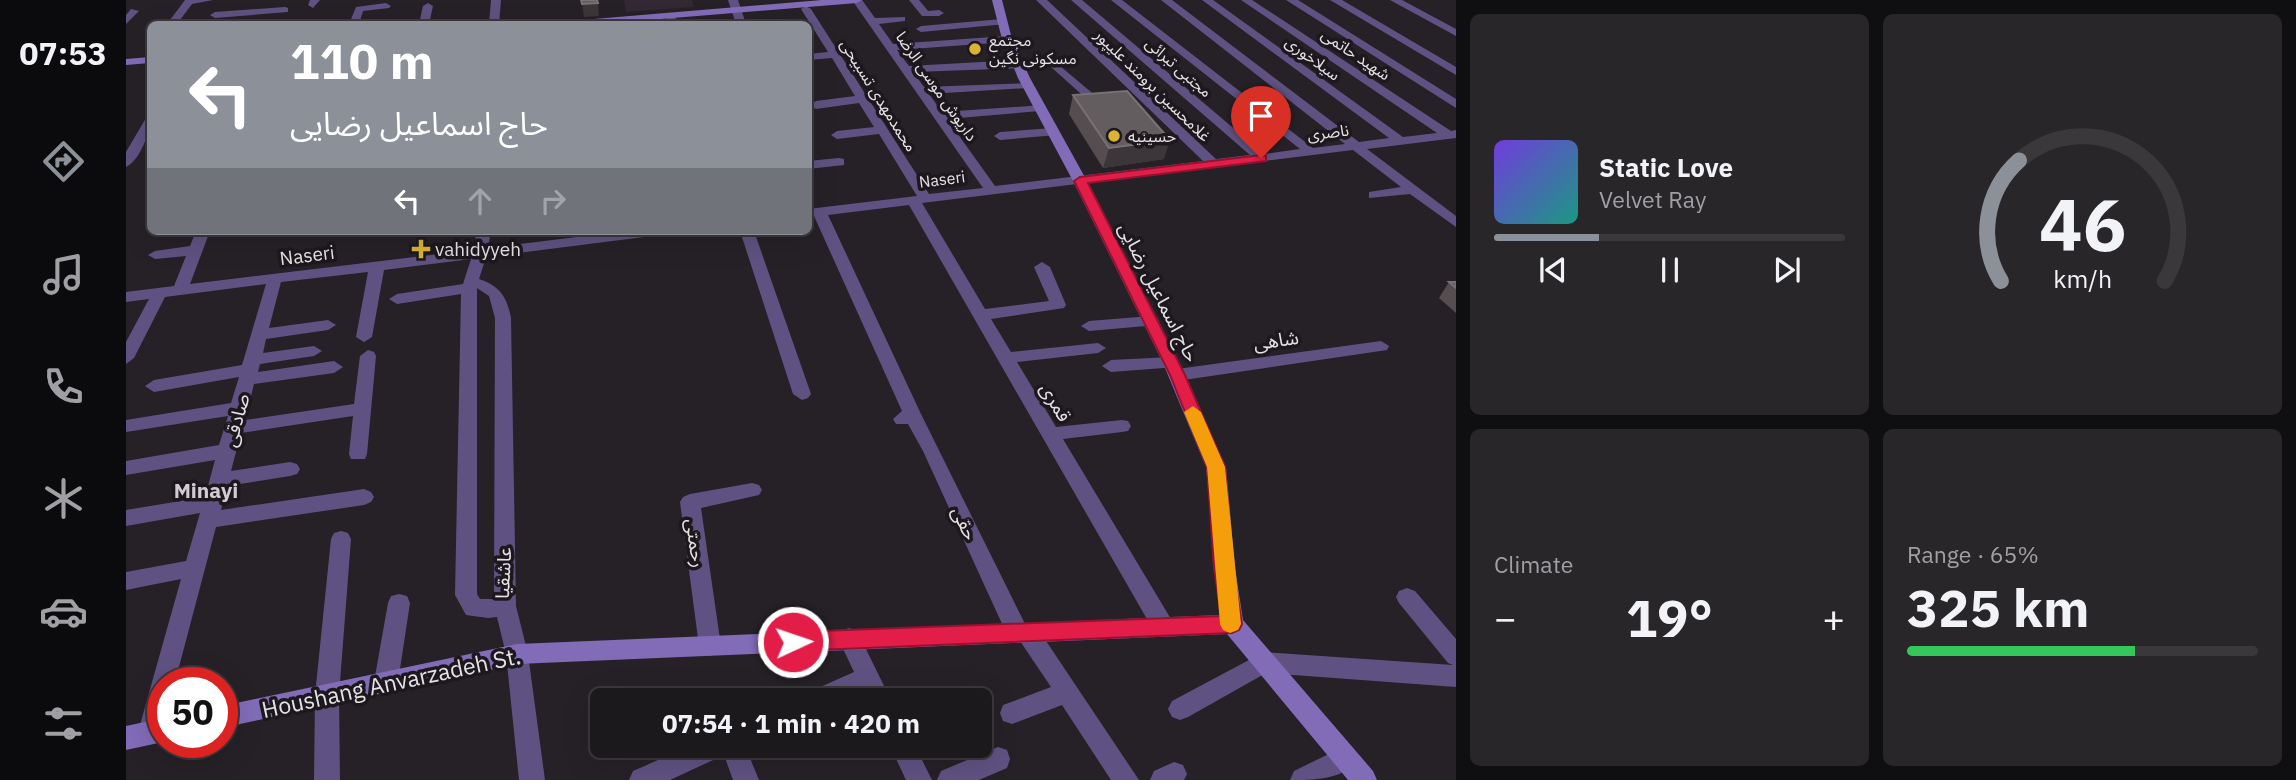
<!DOCTYPE html>
<meta charset="utf-8">
<style>
body{margin:0;font-family:"IBM Plex Sans","Noto Sans Arabic",sans-serif;background:#29262a;color:#f1f3f6;height:100vh;display:flex;flex-direction:column;font-size:26px;white-space:nowrap}
*{box-sizing:border-box;margin:0}
p{font-size:23px;color:#a0a0a4}
.icon{flex:none;width:38px;height:38px;fill:none;stroke:currentColor;stroke-width:2;stroke-linecap:round;stroke-linejoin:round}
.map{position:relative;flex:1;overflow:hidden}
.details{display:flex;flex-direction:column;gap:14px;padding:14px;background:#0f0e10;width:840px}
.details>*{flex:none}
.top-card{position:absolute;left:21px;top:21px;width:665px;height:214px;border-radius:10px;box-shadow:0 7px 28px #0002,0 0 0 2px #3a383b;background:#8c9099;color:#fff;overflow:hidden}
.speed{position:absolute;left:21px;top:667px;display:flex;gap:14px;font-size:35px;font-weight:700;text-align:center}
.speed>*{display:grid;place-content:center;width:91px;height:91px;border-radius:50%;background:#1c191d;box-shadow:0 7px 28px #0002,0 0 0 2px #3a383b;line-height:1}
.speed .limit{border:10px solid #d22;background:#fff;color:#111}
.pin{position:absolute;display:grid;place-items:center;width:60px;height:60px;color:#fff;margin:-72px -30px;border-radius:50% 50% 50% 0;rotate:-45deg;box-shadow:0 0 7px #0007}
.pin .icon{rotate:45deg}
.me{position:absolute;width:77px;margin:-38px;rotate:87deg;stroke-linejoin:round;filter:drop-shadow(0 0 5px #0008)}
.turn{display:flex;align-items:center;gap:24px;height:147px;padding:0 28px;font-size:32px}
.turn .icon{width:91px;height:91px;stroke-width:2.5}
.turn b{display:block;font-size:49px;line-height:60px}
.lanes{display:flex;align-items:center;height:66px;padding:0 28px;background:#0003;justify-content:center;gap:35px;direction:ltr}
.lanes .off{opacity:.35}
.big{font-size:52px;font-weight:800;line-height:1.1}
.details .card{flex:1;display:flex;flex-direction:column;justify-content:center;gap:10px;min-width:0;padding:0 24px;border-radius:10px;background:#29262a}
.details .dial{align-items:center;gap:0}
.dial svg{height:182px;overflow:visible;fill:none;stroke:#3a383b;stroke-width:7;stroke-linecap:round;text-anchor:middle}
.dial text{fill:#f1f3f6;stroke:none}
.song{display:flex;align-items:center;gap:21px}
.cover{width:84px;height:84px;border-radius:10px;background:linear-gradient(135deg,hsl(260 70% 55%),hsl(170 70% 35%))}
.played{height:7px;border-radius:4px;background:linear-gradient(90deg,#8c9099 30%,#3a383b 30%)}
.keys{display:flex;justify-content:space-around;direction:ltr}
.heat{display:flex;justify-content:space-between;align-items:center;font-size:38px;direction:ltr}
.charge{height:10px;border-radius:5px;background:linear-gradient(90deg,#34c759 65%,#3a383b 0)}
.details .tiles{flex:1;display:grid;gap:14px;grid-template-columns:repeat(2,1fr)}
.trip{position:absolute;left:464px;top:688px;width:402px;height:70px;border-radius:10px;background:#1c191d;box-shadow:0 7px 28px #0002,0 0 0 2px #3a383b;font-weight:800;line-height:70px;text-align:center}
main{display:flex;flex:1;min-height:0}
.dock{display:flex;flex-direction:column;width:126px;justify-content:space-around;align-items:center;background:#0b0a0c;color:#a0a0a4}
.dock .icon{width:49px;height:49px}
.dock .on{color:#8c9099}
.dock b{font-size:32px;color:#f1f3f6}
.map>svg:first-child{display:block}
</style>
<main>
<nav class="dock">
<b>07:53</b>
<svg class="icon on" aria-label="directions" viewBox="0 0 24 24"><path d="M12 3l9 9-9 9-9-9zM9 14v-3h6M13 9l2 2-2 2"/></svg>
<svg class="icon" aria-label="music" viewBox="0 0 24 24"><path d="M9 18V5l10-2v13"/><circle cx="6" cy="18" r="3"/><circle cx="16" cy="16" r="3"/></svg>
<svg class="icon" aria-label="phone" viewBox="0 0 24 24"><path d="M5 4h4l2 5-3 2q2 4 5 5l2-3 5 2v4C11 20 4 13 5 4z"/></svg>
<svg class="icon" aria-label="climate" viewBox="0 0 24 24"><path d="M12 3v18M4 7l16 10M4 17L20 7"/></svg>
<svg class="icon" aria-label="car" viewBox="0 0 24 24"><path d="M5 17H2v-5l4-1 3-4h7l3 4 3 1v5h-3M9 17h6M6 11h13"/><circle cx="7" cy="17" r="2"/><circle cx="17" cy="17" r="2"/></svg>
<svg class="icon" aria-label="filters" viewBox="0 0 24 24"><path d="M4 7h16M4 17h16"/><circle cx="9" cy="7" r="2"/><circle cx="15" cy="17" r="2"/></svg>
</nav>
<div class="map">
<svg width="1330" height="780" viewBox="0 0 1330 780">
<rect width="100%" height="100%" fill="#262127"/>
<path fill="#322934" d="M498,0H566L568,7L500,12Z"/>
<g fill="none" stroke-linecap="round" stroke-linejoin="round">
<path fill="#5f5282" fill-rule="evenodd" d="M59,0H87L66,4L51,24H41Z
M184,0H194L187,8L182,5Z
M365,0H375L373,24H363Z
M602,0H612L620,24H610Z
M726,0H736L749,18L779,17V21L753,24L767,44L881,36L886,39L881,42L771,50L783,66L892,60L928,61L971,97V101H963L925,67L787,72L798,87L905,83V87L901,88L803,94L816,112L918,105V109L914,111L821,119L869,186L1077,161L910,0H921L1090,159L1124,155L945,0H956L1138,154L1174,149L985,0H996L1187,148L1219,144L1035,0H1046L1233,142L1263,138L1076,0H1087L1277,137L1311,133L1115,0H1126L1325,131L1330,130V138L1241,149L1330,216V227L1284,194L1243,198V192L1275,187L1227,150L796,203L859,309L923,301L908,267L916,262L924,267L940,305L938,308L865,319L885,352L972,343L980,348L972,353L891,362L930,427L996,420L1002,421L1005,426L1002,431L996,432L937,439L1045,619L1048,626L1045,633L1037,636L1029,633L783,205L702,215L795,414L899,624L910,626L1013,780H985L936,705L886,724L877,721L874,713L877,705L925,687L894,641L883,639L797,451L782,424H770L767,419L776,411L688,216L682,217V209L791,196L753,134L711,139L705,135L711,131L748,127L733,103L690,109L684,105L690,101L729,96L706,58L682,60V54L702,52L675,9L680,6L685,9L803,194L857,188Z
M783,0H793L802,11L813,10L818,13L813,16H796Z
M1160,0H1172L1330,99V108Z
M1204,0H1216L1330,67V75Z
M1264,0H1276L1330,29V36Z
M260,3L265,6L263,8L237,11L233,24H223L230,7Z
M302,3L307,6L303,24H293L297,6Z
M159,7L162,8V12L89,18L84,15L89,12Z
M5,9L13,11L0,24V15Z
M540,14H548L552,24H542Z
M876,19L880,20V24L795,32L790,29L795,26Z
M151,20L155,24H130Z
M24,49V56L20,55L19,52Z
M24,117C25,131 14,161 0,167V152L20,118Z
M927,128L931,129V135L874,140L868,136L874,132Z
M713,158L718,159V165L682,169V161Z
M70,231H84L64,284L347,250L351,231H365L362,248L499,231H541L534,235L360,257L353,279C374,286 381,297 385,318L390,606L402,654L419,780H393L380,654L371,617L362,618L340,615L329,595L335,294L271,304L263,299L271,294L337,284L345,259L258,270L246,337L238,342L230,337L242,272L155,282L143,328L202,320L210,325L202,330L140,339L137,353L188,346L196,351L188,356L134,364L132,372L208,361L217,367L208,373L128,384L119,420L228,404L234,356L242,350L248,352L250,356L241,454L239,459H225L223,454L227,416L115,433L105,471L164,462L171,464L174,469L171,474L164,476L101,486L95,510L238,489L245,492L248,497L245,502L238,505L90,527L49,682H37V730L33,740L24,744L15,740L12,732L55,579L0,590V572L60,561L74,513L0,526V510L79,497L89,460L0,475V461L93,445L102,416L0,432V420L105,403L113,377L28,392L19,386L28,380L116,365L140,284L39,297L8,358L0,364V342L23,299L0,302V292L48,286L60,256L29,259L22,255L29,251L64,246ZM351,288L363,296L369,318L368,599H354L351,594Z
M614,231H628L685,394L682,398L676,400L667,394Z
M1025,316L1031,317L1033,321L1031,325L963,331L955,326L963,321Z
M1255,341L1263,346L1261,350L1051,381L1042,375L1051,369Z
M1045,357L1051,359L1053,363L1051,367L985,372L976,366L985,360Z
M626,483L633,485L636,490L633,495L575,508L595,646L592,653L584,656L576,653L573,646L554,502L557,497L564,494Z
M215,531L222,533L225,539L213,695L214,780H188L189,695L205,539L208,533Z
M1281,588L1289,591L1330,639V687L1140,673L1062,717L1054,720L1046,717L1042,709L1046,701L1138,652L1327,665L1322,663L1273,603L1270,597L1273,591Z
M273,594L281,596L284,603L272,682L268,690L260,693L252,690L248,682L262,603L265,596Z
M723,628L731,631L765,700H741L737,691L716,700H679L683,692L728,672L712,638L715,631Z
M564,746H619L633,780H607L598,755L544,780H503L507,771Z
M764,746H789L806,780H780Z
M1219,746L1228,749L1231,758C1221,780 1187,780 1164,780L1168,771Z
M872,747L881,750L884,759L881,768L853,780H811L815,771Z
M1048,762L1057,765L1061,774L1058,780H1024L1028,771Z"/>
<path fill="#826cb8" fill-rule="evenodd" d="M696,0H736L731,3L474,24H439L444,21Z
M866,0H876L886,39L904,78L961,181L1053,363L1100,467L1109,568L1117,620L1247,771L1251,780H1222L1101,634L391,664L96,728V706L391,644L1094,615L1080,467L1037,363L947,181L892,78L876,39Z
M24,57V63L0,65V59Z
M37,718V742L0,750V726Z"/>
</g>
<path fill="#554d50" d="M947,95L1038,159L977,168L943,114Z
M1323,282H1330V313L1313,298Z"/>
<path fill="#3c3539" d="M472,3L473,16L458,17L456,4Z
M1044,140L1038,159L977,168L983,148Z"/>
<path fill="#645d60" stroke="#787275" stroke-width="2" d="M455,0H471L472,3L456,4Z
M448,21V24H424V22Z
M1001,91L1044,140L983,148L947,95Z
M1323,282H1330V288Z"/>
<path fill="#e11d48" stroke="#92132f" stroke-width="2" d="M1135,155L1140,156V161L962,183L1059,375L1099,467L1107,568L1116,624L1113,630L1106,633L667,651L660,648L657,642L660,635L667,632L1095,616L1088,568L1081,467L1044,375L948,181L954,177Z"/>
<path fill="#f59e0b" d="M1067,406L1075,412L1099,467L1115,624L1112,630L1104,633L1097,630L1094,624L1081,467L1058,412Z"/>
<g fill="#dbb333" stroke="#1d181d" stroke-width="2.5">
<circle cx="849" cy="49" r="7"/>
<circle cx="988" cy="136" r="7"/>
<path d="M291.5 238.5h7v7h7v7h-7v7h-7v-7h-7v-7h7z"/>
</g>
<g text-anchor="middle" dominant-baseline="central" stroke-width="7" stroke-linejoin="round" paint-order="stroke">
<g font-size="16" fill="#e5e2e6" stroke="#1d181d" text-anchor="start">
<text x="863" y="40">مجتمع<tspan x="863" dy="18">مسکونی نگین</tspan></text>
<text x="1002" y="136">حسینیه</text>
</g>
<g font-size="16" fill="#e5e2e6" stroke="#1d181d">
<text transform="translate(1230 54) rotate(34)">شهید حاتمی</text>
<text transform="translate(1187 58) rotate(36)">سیلاخوری</text>
<text transform="translate(1053 67) rotate(41)">مجتبی تبرائی</text>
<text transform="translate(1027 85) rotate(44)">غلامحسین برومند علیپور</text>
<text transform="translate(811 86) rotate(55)">داریوش موسی الرضا</text>
<text transform="translate(753 95) rotate(58)">محمدمهدی تسبیحی</text>
<text transform="translate(1202 132) rotate(-7)">ناصری</text>
<text transform="translate(816 179) rotate(-7)">Naseri</text>
</g>
<g font-size="19" fill="#e5e2e6" stroke="#1d181d" text-anchor="start">
<text x="309" y="249">vahidyyeh</text>
</g>
<g font-size="19" fill="#e5e2e6" stroke="#1d181d">
<text transform="translate(181 255) rotate(-7)">Naseri</text>
<text transform="translate(1033 292) rotate(63)">حاج اسماعیل رضایی</text>
<text transform="translate(1150 340) rotate(-8)">شاهی</text>
<text transform="translate(930 402) rotate(59)">قمری</text>
<text transform="translate(110 420) rotate(-75)">صادقی</text>
<text transform="translate(839 523) rotate(65)">حقی</text>
<text transform="translate(570 543) rotate(82)">رحمتی</text>
<text transform="translate(377 573) rotate(-87)">عاشقیا</text>
</g>
<g font-size="21" font-weight="bold" fill="#d2cbd3" stroke="#1d181d">
<text x="80" y="490">Minayi</text>
</g>
<g font-size="23" fill="#e5e2e6" stroke="#1d181d">
<text transform="translate(265 682) rotate(-12)">Houshang Anvarzadeh St.</text>
</g>
</g>
</svg>
<div class="speed"><div class="limit">50</div></div>
<div class="pin" style="left:1135px;top:158px;background:#d93025"><svg class="icon" aria-label="arrive" viewBox="0 0 24 24"><path d="M6 21V4h12l-3 4 3 4H6"/></svg></div>
<svg class="me" style="left:667px;top:642px" viewBox="-20 -20 40 40"><circle r="17" fill="#e11d48" stroke="#fff" stroke-width="3"/><path d="M0-11L8 9 0 5-8 9z" fill="#fff"/></svg>
<div class="trip">07:54 · 1 min · 420 m</div>
<div class="top-card">
<div class="turn"><svg class="icon" aria-label="left" viewBox="0 0 24 24"><path d="M17 20v-9H6M10 6l-5 5 5 5"/></svg><div><b>110 m</b>حاج اسماعیل رضایی</div></div>
<div class="lanes"><svg class="icon" aria-label="left" viewBox="0 0 24 24"><path d="M17 20v-9H6M10 6l-5 5 5 5"/></svg><svg class="icon off" aria-label="ahead" viewBox="0 0 24 24"><path d="M12 20V5M6 11l6-6 6 6"/></svg><svg class="icon off" aria-label="right" viewBox="0 0 24 24"><path d="M7 20v-9h11M14 6l5 5-5 5"/></svg></div>
</div>
</div>
<section class="details">
<div class="tiles">
<div class="card">
<div class="song"><i class="cover"></i><div><b>Static Love</b><p>Velvet Ray</p></div></div>
<div class="played"></div>
<div class="keys"><svg class="icon" aria-label="previous" viewBox="0 0 24 24"><path d="M18 5L8 12l10 7zM5 5v14"/></svg><svg class="icon" aria-label="pause" viewBox="0 0 24 24"><path d="M8 5v14M16 5v14"/></svg><svg class="icon" aria-label="next" viewBox="0 0 24 24"><path d="M6 5l10 7-10 7zM19 5v14"/></svg></div>
</div>
<div class="card dial"><svg viewBox="0 0 100 80">
<path d="M14 69A42 42 0 1 1 86 69"/>
<path d="M14 69A42 42 0 0 1 22 16" stroke="#8c9099"/>
<text x="50" y="56" font-size="32" font-weight="700">46</text>
<text x="50" y="72" font-size="11">km/h</text>
</svg></div>
<div class="card"><p>Climate</p>
<div class="heat"><a>−</a><b class="big">19°</b><a>+</a></div>
</div>
<div class="card"><p>Range · 65%</p><b class="big">325 km</b><div class="charge"></div></div>
</div>
</section>
</main>
